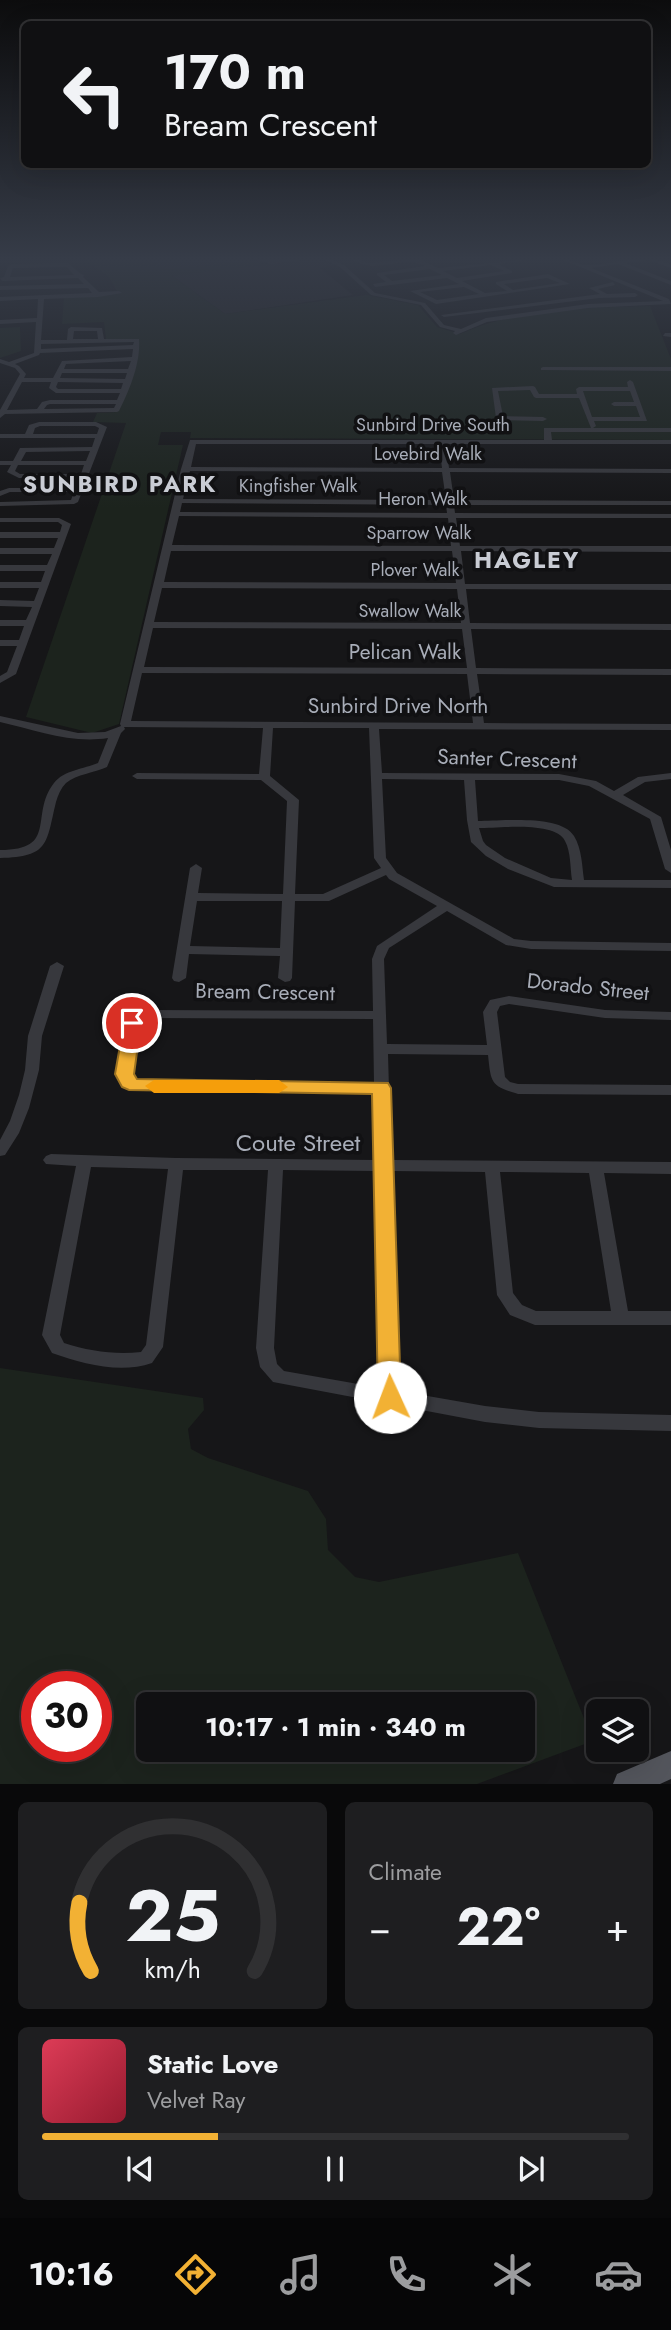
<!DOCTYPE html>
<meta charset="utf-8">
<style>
body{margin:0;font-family:Jost,sans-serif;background:#1e1e20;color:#f1f3f6;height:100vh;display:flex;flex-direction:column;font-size:26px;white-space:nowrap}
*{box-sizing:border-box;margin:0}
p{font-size:23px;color:#9c9d9f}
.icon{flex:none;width:38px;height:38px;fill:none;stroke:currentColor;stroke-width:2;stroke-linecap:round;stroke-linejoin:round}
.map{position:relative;height:1784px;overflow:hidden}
.panel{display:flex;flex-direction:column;gap:18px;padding:18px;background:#09090a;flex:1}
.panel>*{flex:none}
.banner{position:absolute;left:21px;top:21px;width:630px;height:147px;border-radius:10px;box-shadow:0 7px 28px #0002,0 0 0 2px #303032;background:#101012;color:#f1f3f6;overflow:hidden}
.buttons{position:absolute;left:586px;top:1699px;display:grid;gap:14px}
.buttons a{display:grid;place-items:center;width:63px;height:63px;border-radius:10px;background:#101012;box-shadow:0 7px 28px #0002,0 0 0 2px #303032;font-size:35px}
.speed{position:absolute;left:21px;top:1671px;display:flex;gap:14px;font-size:35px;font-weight:700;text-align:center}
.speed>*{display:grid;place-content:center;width:91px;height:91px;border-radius:50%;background:#101012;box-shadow:0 7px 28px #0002,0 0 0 2px #303032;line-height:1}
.speed .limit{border:10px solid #d22;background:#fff;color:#111}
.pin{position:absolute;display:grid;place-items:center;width:60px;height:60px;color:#fff;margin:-30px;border:4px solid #fff;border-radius:50%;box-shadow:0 2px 7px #0007}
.me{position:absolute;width:77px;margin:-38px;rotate:358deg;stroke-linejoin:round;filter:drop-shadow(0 0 5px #0008)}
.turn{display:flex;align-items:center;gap:24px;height:147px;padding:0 28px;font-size:32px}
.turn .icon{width:91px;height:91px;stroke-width:2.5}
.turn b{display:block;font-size:49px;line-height:60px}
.big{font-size:52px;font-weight:700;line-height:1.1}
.panel .tile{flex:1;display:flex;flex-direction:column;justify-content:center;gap:10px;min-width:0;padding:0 24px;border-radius:10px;background:#1e1e20}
.panel .dial{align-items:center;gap:0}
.dial svg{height:182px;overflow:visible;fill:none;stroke:#303032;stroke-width:7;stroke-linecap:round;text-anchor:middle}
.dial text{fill:#f1f3f6;stroke:none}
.song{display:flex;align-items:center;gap:21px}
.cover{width:84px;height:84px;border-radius:10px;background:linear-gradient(135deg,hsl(350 70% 55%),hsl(350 70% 35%))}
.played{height:7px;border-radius:4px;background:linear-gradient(90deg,#f2b134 30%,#303032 30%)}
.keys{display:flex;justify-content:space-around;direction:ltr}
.heat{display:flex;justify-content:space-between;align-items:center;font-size:38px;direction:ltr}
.panel .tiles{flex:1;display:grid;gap:18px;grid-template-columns:1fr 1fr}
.tile:last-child{grid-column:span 2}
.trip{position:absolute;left:136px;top:1692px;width:399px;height:70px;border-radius:10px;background:#101012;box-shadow:0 7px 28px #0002,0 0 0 2px #303032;font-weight:700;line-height:70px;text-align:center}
.menu{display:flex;height:112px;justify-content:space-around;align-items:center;background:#060607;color:#9c9d9f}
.menu .icon{width:49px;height:49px}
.menu .current{color:#f2b134}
.menu b{font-size:32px;color:#f1f3f6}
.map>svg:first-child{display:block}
</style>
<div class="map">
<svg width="671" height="1784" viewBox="0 0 671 1784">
<rect width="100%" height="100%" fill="#161618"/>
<path fill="#222225" d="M149,259H249L252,261L165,270Z
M318,259L333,265L320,268L353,295L225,314L171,275Z"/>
<path fill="#1c231d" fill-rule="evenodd" d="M84,259H149L165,270L254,260L262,265L172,276L225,314L366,295L418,305L437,327L460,334C517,308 587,308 650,306L671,359V440L190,438L191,432H161L158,445H183L119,724L92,733L26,717L126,423L93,422L97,413L116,412L137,340L106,339L104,322L62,324L64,298L118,293L109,277Z
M20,327L21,351L0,358V328Z
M0,1368L203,1398L204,1410L188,1429L191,1449L208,1458L308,1491L326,1519L328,1550L355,1577L379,1582L518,1553L593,1741L477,1784H0ZM37,1687H96V1746H37ZM149,1704H523V1750H149Z"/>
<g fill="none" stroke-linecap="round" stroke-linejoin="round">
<path fill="#37383d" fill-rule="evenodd" d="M254,259H310L271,264Z
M323,259H330L344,265L375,293L425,303L444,325L461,329L486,318L588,304L663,301L561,259C570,259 578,265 587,265C620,264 637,253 671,264V268L648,260L625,263L671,281V285L618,264L591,268L669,299L671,304L588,308L487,322L456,335L453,333L455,331L440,327L421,305L371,295L340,267Z
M352,259H358L367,263L419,259L438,268L533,259L498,264L512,271V273L462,281L485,293L507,291L496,284V282L548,274L570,284L436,304L410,291L459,284L447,278L375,287L373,284L386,282L377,275V273L425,266C402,254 376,276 352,259ZM491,265L504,271L457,278L443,271ZM430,269L442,275L392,281L384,275ZM547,278L560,283L513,290L504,284ZM464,287L479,294L437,300L420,292Z
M68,263L81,274L84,275L83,277L99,292L119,291L122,293L98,297L44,299L41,340H67L68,329L71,327L102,328L104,339H139C141,363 129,391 119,411L117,412L5,414L0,418V410L20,374L15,368L0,363V359L9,362L34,353L36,322L0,324V320L37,318L38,299L0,301V297L92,293L88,288L0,290V286L84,284L78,278L2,281L0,278L4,277L8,266L11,264ZM67,267L74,275L10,277L13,268ZM74,331H97L98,339H73ZM134,342L133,345L41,349V344ZM133,349L132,357L62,361L53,378H24L26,374L19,366L15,364L39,355L40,353ZM131,361L128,369H64L66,364ZM62,373H127L125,379L60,378ZM22,382H51L49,388L56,393H120L117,400H50L42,402L37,409L7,410ZM58,382L123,383L121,389H58L56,387ZM50,404H116L114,408L44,409L47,405Z
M613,282L615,285L598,289L607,294L635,293L638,295L635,297L599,298L444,317L441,315L600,294L589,288Z
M665,333H671V337L663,336Z
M543,367H671V371L541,370V368Z
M630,380L633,382L647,421H594L596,426L593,428H671V432H551L552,440H671V444H446L449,468L671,469V473L450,472L454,500L671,501V505H454L455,513L671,514V518H456L460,546H671V552L461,551L465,584H671V590L466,589L470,623L671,624V630L471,629L476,668L671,669V675L477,674L484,723L671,724V730L379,729L382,773L559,774L596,781L614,791L638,777L671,773V779L645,782L623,795L661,817L671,850V873L665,869L650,819L589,786L559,780H475L478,821C502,821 561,814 574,836C582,849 582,866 584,880H671V888L554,887L508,869L486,856L471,842L467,820L464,780L382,779L386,858L397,873L514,939L531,941L671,943V951L531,949L506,945L447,911L389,948L384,959L387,1044L487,1045L483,1012L490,1000L509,996L605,1010L671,1012V1020L605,1018L509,1004L500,1006L497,1012L505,1077L510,1082L518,1084L671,1085V1095L518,1094C490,1086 491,1082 488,1055L388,1054L391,1160L671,1162V1174L604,1173L628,1311H671V1325H535L510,1315L497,1295L485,1172L391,1171L399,1391L485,1406L539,1412L671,1415V1431L539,1428L485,1422L273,1382L260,1367L256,1348L268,1170H183L163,1347L152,1363C120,1374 83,1364 52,1353L42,1335L76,1166L46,1164L43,1160L46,1156L51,1154L176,1158L376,1160L374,1093L142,1091L123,1085L118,1074L127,1020L147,1010L373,1011L372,959L377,946L437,906L389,879L386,875L329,901H295L292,978L290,981L285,982L278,978L280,956L189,954L186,978L179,982L174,981L172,978L190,868L196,864L202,868L198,893L283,894L287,801L261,780L137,779L132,776L137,773L259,774L263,728L124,727L125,729L121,733L107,767C94,773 77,774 66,783C61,788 58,795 56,802C46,843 50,857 0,858V850C59,850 29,815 54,783C64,770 84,769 98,763L108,738C71,744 36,730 0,722V716L78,733L105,732L121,726L120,724L181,469L190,440H544V428H591L579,398H536L534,397L530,390L498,391L503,416L543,417L547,419L543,421L500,420L496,418L492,388L533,386L535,387L539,394H577L576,389L579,387H628L627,382ZM583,391H630L634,402H614L611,404L614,406H636L640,417H592ZM196,444H439L442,468L191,467ZM190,471L442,472L446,500L183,499ZM182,503L446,505L447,513L180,512ZM179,516L448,518L451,546L172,545ZM171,551H452L456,583L164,582ZM162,588L457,589L461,623L154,622ZM153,628L462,629L467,668L144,667ZM142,673L467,674L473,723L131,721ZM273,728H369L374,858L381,868L323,894H295L299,800L270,776ZM479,828C498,828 556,821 565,841C571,852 570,867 572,880L551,878L505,858L486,845L483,841ZM197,901H282L280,948L190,946ZM150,1018L373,1019L374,1083L142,1081L134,1079L132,1074L139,1025ZM91,1167L168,1169L146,1345L141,1352C115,1355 89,1351 64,1343L60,1335ZM283,1170L376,1171L381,1388L284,1371L277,1364L274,1348ZM500,1172L589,1173L611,1311H536L522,1305L513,1293Z
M39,422H96L107,427L78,502L74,504L0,506V502L71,500L74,492H10L0,496V491L9,488H76L79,478H19L7,472L11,465H0V461H13L20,448L92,447L95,438H0V434H25L29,425ZM40,426H95L99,428L97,434H33L35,428ZM90,451L86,461H21L26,452ZM18,465H84L81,474H20L15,471Z
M0,518H59L71,524L16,674L0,683V676L7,672L17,646H0V640H19L24,626H0V620H26L32,607L0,606V600L34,601L39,588H0V582H41L45,571H0V565H47L52,554H0V548H54L58,538H0V532H60L62,525L58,522H0Z
M57,962L64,966L42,1036L39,1070L29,1108L19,1133L5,1155L0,1156V1140L10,1121L19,1095L25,1070L28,1036L50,966Z"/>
<path fill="#53555c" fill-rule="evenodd" d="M671,1751V1779L660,1784H613L617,1774Z"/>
</g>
<linearGradient id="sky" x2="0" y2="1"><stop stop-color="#0c0c0d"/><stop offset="0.51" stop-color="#363c48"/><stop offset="1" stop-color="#363c48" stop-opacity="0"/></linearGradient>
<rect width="671" height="508" fill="url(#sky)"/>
<path fill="#f2b134" stroke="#9d7322" stroke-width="2" d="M132,1017L141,1023L134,1074L137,1079L388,1083L391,1088L401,1397L398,1404L390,1406L382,1404L378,1397L372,1094L129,1090L122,1087L115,1074L124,1023Z"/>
<path fill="#f59e0b" d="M154,1080H279L288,1087L279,1093H154L145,1086Z"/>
<g text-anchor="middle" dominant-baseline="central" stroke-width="7" stroke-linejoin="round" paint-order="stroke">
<g font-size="18" fill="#a8adb8" stroke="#111113">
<text x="433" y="425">Sunbird Drive South</text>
<text x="428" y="454">Lovebird Walk</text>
<text x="298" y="486">Kingfisher Walk</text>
<text x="423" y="499">Heron Walk</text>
<text x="419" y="533">Sparrow Walk</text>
<text x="415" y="570">Plover Walk</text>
<text x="410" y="611">Swallow Walk</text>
</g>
<g font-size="21" fill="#a8adb8" stroke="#111113">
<text x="405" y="652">Pelican Walk</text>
<text x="398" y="706">Sunbird Drive North</text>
<text transform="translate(507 759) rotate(2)">Santer Crescent</text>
<text transform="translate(588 987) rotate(6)">Dorado Street</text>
<text transform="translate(265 992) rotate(1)">Bream Crescent</text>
</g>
<g font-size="23" font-weight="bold" letter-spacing="2" fill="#c9ccd4" stroke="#111113">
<text x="120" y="484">SUNBIRD PARK</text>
<text x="527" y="560">HAGLEY</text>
</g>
<g font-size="24" fill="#a8adb8" stroke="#111113">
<text x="298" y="1142">Coute Street</text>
</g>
</g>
</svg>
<div class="buttons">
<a><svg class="icon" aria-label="layers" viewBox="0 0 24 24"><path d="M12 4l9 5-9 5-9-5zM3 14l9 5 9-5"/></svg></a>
</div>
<div class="speed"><div class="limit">30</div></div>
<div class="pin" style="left:132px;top:1023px;background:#d93025"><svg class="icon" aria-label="arrive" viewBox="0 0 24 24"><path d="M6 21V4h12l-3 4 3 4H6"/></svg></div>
<svg class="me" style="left:390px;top:1397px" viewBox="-20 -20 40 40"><circle r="19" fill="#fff"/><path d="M0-13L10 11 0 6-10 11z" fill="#f2b134"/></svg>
<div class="trip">10:17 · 1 min · 340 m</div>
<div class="banner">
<div class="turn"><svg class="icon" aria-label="left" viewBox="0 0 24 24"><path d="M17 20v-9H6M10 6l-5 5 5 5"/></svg><div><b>170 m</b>Bream Crescent</div></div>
</div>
</div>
<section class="panel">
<div class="tiles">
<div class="tile dial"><svg viewBox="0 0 100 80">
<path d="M14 69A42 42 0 1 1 86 69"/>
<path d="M14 69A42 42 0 0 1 9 39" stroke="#f2b134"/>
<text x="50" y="56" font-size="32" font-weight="700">25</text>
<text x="50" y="72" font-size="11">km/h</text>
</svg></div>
<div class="tile"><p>Climate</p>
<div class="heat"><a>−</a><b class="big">22°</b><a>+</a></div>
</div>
<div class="tile">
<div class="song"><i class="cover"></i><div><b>Static Love</b><p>Velvet Ray</p></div></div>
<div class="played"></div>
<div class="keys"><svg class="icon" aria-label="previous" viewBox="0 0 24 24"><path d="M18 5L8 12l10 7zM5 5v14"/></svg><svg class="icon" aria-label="pause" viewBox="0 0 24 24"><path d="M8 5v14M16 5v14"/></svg><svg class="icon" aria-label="next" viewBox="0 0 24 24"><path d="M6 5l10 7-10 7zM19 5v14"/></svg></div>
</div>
</div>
</section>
<nav class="menu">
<b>10:16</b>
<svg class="icon current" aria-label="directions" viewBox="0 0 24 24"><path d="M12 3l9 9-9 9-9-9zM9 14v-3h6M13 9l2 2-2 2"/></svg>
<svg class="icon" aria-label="music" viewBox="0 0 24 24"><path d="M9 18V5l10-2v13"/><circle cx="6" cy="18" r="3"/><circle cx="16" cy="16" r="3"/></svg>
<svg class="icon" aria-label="phone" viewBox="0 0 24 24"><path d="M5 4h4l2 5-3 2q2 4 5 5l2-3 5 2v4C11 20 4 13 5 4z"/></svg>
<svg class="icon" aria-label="climate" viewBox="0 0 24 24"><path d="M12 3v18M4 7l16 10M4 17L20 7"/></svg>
<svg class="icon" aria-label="car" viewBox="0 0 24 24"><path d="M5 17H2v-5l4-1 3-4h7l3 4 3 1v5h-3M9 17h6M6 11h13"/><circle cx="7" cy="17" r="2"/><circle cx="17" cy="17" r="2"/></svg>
</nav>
